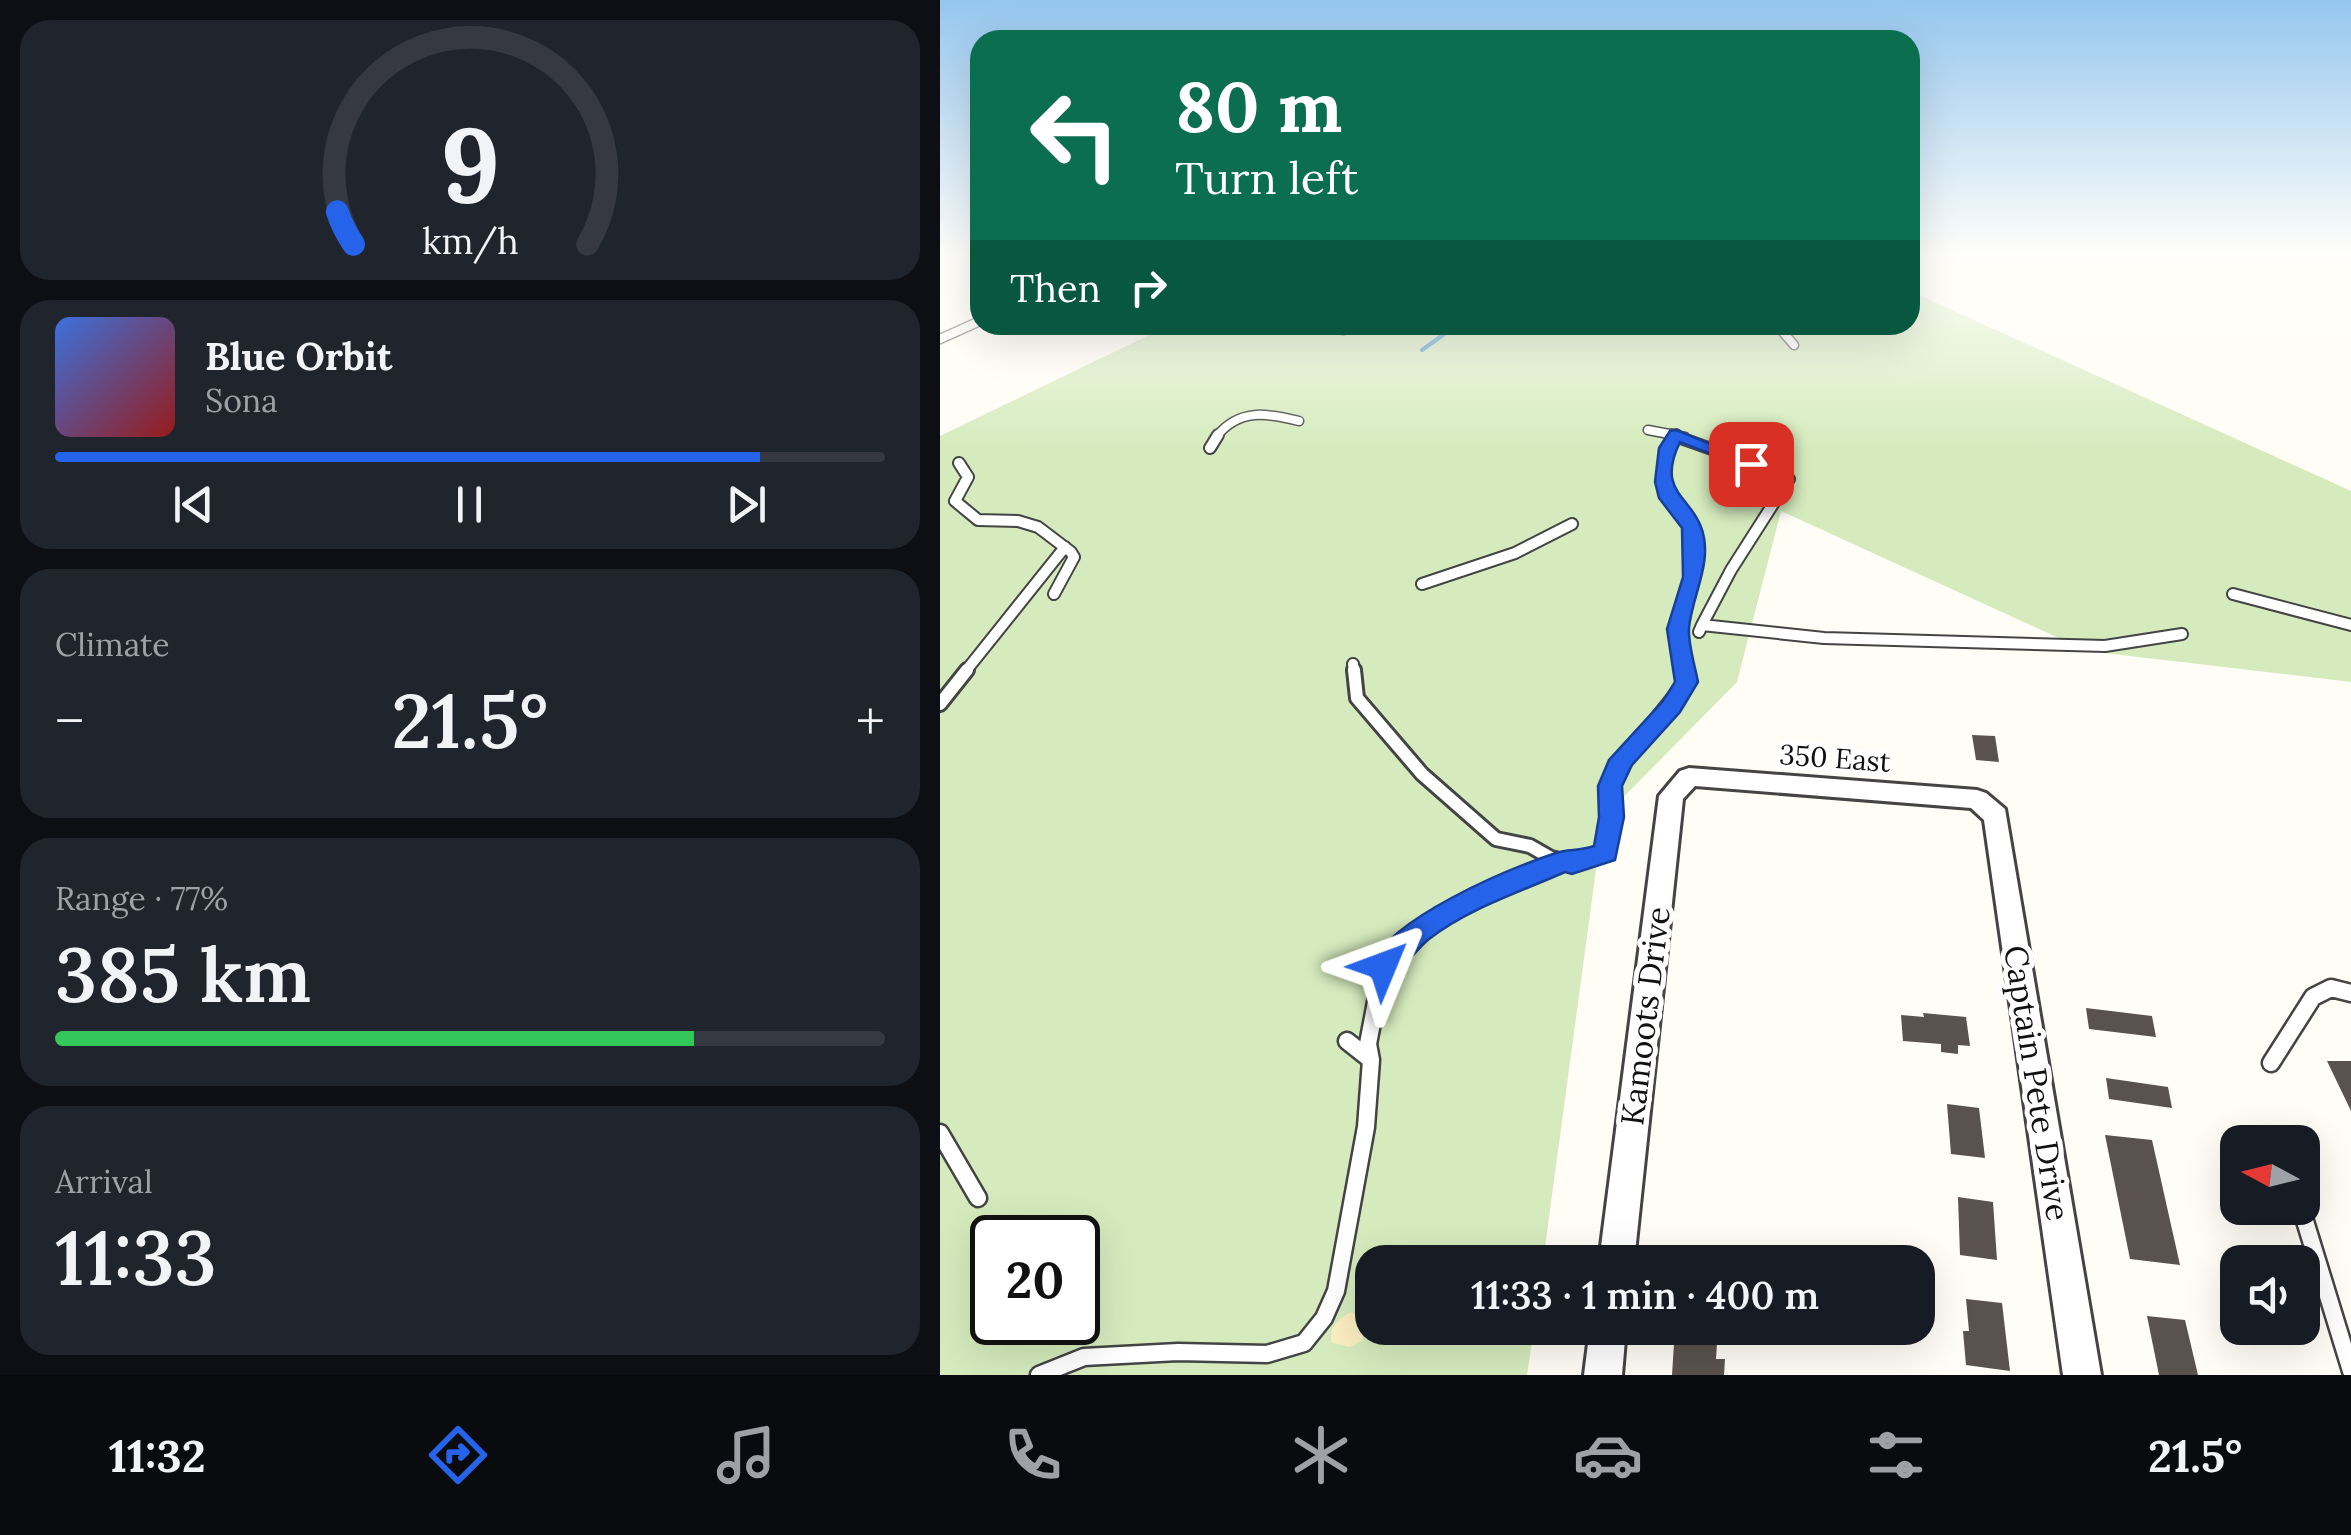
<!DOCTYPE html>
<meta charset="utf-8">
<style>
body{margin:0;font-family:Lora,serif;background:#20242c;color:#f1f3f6;height:100vh;display:flex;flex-direction:column;font-size:38px;white-space:nowrap}
*{box-sizing:border-box;margin:0}
p{font-size:32px;color:#9ea1a6}
.icon{flex:none;width:55px;height:55px;fill:none;stroke:currentColor;stroke-width:2;stroke-linecap:round;stroke-linejoin:round}
.map{position:relative;flex:1;overflow:hidden}
.side{display:flex;flex-direction:column;gap:20px;padding:20px;background:#0d0f14;width:940px}
.side>*{flex:none}
.banner{position:absolute;left:30px;top:30px;width:950px;height:305px;border-radius:30px;box-shadow:0 10px 40px #0002;background:#0b6e4f;color:#fff;overflow:hidden}
.needle{width:65px;rotate:277deg}
.buttons{position:absolute;left:1280px;top:1125px;display:grid;gap:20px}
.buttons a{display:grid;place-items:center;width:100px;height:100px;border-radius:20px;background:#171b24;box-shadow:0 10px 40px #0002;font-size:50px}
.speed{position:absolute;left:30px;top:1215px;display:flex;gap:20px;font-size:50px;font-weight:700;text-align:center}
.speed>*{display:grid;place-content:center;width:130px;height:130px;border-radius:50%;background:#171b24;box-shadow:0 10px 40px #0002;line-height:1}
.speed .limit{border:5px solid #111;border-radius:15px;background:#fff;color:#111}
.pin{position:absolute;display:grid;place-items:center;width:85px;height:85px;color:#fff;margin:-42px;border-radius:20px;box-shadow:0 5px 15px #0006}
.me{position:absolute;width:110px;margin:-55px;rotate:46deg;stroke-linejoin:round;filter:drop-shadow(0 0 8px #0008)}
.turn{display:flex;align-items:center;gap:35px;height:210px;padding:0 40px;font-size:45px}
.turn .icon{width:130px;height:130px;stroke-width:2.5}
.turn b{display:block;font-size:70px;line-height:85px}
.then{display:flex;align-items:center;height:95px;padding:0 40px;background:#0003;gap:20px;font-size:38px}
.big{font-size:75px;font-weight:600;line-height:1.1}
.side .widget{flex:1;display:flex;flex-direction:column;justify-content:center;gap:15px;min-width:0;padding:0 35px;border-radius:30px;background:#20242c}
.side .dial{align-items:center;gap:0}
.dial svg{height:260px;overflow:visible;fill:none;stroke:#363941;stroke-width:7;stroke-linecap:round;text-anchor:middle}
.dial text{fill:#f1f3f6;stroke:none}
.song{display:flex;align-items:center;gap:30px}
.cover{width:120px;height:120px;border-radius:15px;background:linear-gradient(135deg,hsl(220 70% 55%),hsl(0 70% 35%))}
.played{height:10px;border-radius:5px;background:linear-gradient(90deg,#2563eb 85%,#363941 85%)}
.keys{display:flex;justify-content:space-around;direction:ltr}
.heat{display:flex;justify-content:space-between;align-items:center;font-size:55px;direction:ltr}
.charge{height:15px;border-radius:8px;background:linear-gradient(90deg,#34c759 77%,#363941 0)}
.trip{position:absolute;left:415px;top:1245px;width:580px;height:100px;border-radius:30px;background:#171b24;box-shadow:0 10px 40px #0002;font-weight:600;line-height:100px;text-align:center}
.menu{display:flex;height:160px;justify-content:space-around;align-items:center;background:#090b0e;color:#9ea1a6}
.menu .icon{width:70px;height:70px}
.menu .on{color:#2563eb}
.menu b{font-size:45px;color:#f1f3f6}
main{display:flex;flex:1;min-height:0}
.map>svg:first-child{display:block}
</style>
<main>
<section class="side">
<div class="widget dial"><svg viewBox="0 0 100 80">
<path d="M14 69A42 42 0 1 1 86 69"/>
<path d="M14 69A42 42 0 0 1 9 59" stroke="#2563eb"/>
<text x="50" y="56" font-size="32" font-weight="700">9</text>
<text x="50" y="72" font-size="11">km/h</text>
</svg></div>
<div class="widget">
<div class="song"><i class="cover"></i><div><b>Blue Orbit</b><p>Sona</p></div></div>
<div class="played"></div>
<div class="keys"><svg class="icon" aria-label="previous" viewBox="0 0 24 24"><path d="M18 5L8 12l10 7zM5 5v14"/></svg><svg class="icon" aria-label="pause" viewBox="0 0 24 24"><path d="M8 5v14M16 5v14"/></svg><svg class="icon" aria-label="next" viewBox="0 0 24 24"><path d="M6 5l10 7-10 7zM19 5v14"/></svg></div>
</div>
<div class="widget"><p>Climate</p>
<div class="heat"><a>−</a><b class="big">21.5°</b><a>+</a></div>
</div>
<div class="widget"><p>Range · 77%</p><b class="big">385 km</b><div class="charge"></div></div>
<div class="widget"><p>Arrival</p><b class="big">11:33</b></div>
</section>
<div class="map">
<svg width="1411" height="1375" viewBox="0 0 1411 1375">
<rect width="100%" height="100%" fill="#fffdf5"/>
<path fill="#d5ebbd" fill-rule="evenodd" d="M970,291L1411,491V682L1147,651L841,511L797,682L663,818L603,1262H432V1328H594L587,1375H0V436L230,325H970ZM52,1238H138V1322H52Z"/>
<path fill="#fbeec1" d="M410,1312L425,1319L422,1341L410,1347L392,1343C388,1328 398,1320 410,1312Z"/>
<g fill="none" stroke-linecap="round" stroke-linejoin="round">
<path stroke="#3f96cf" stroke-width="4" d="M482,350L517,325"/>
</g>
<path fill="#5a524d" d="M1032,735L1055,736L1059,762L1036,760Z
M1146,1008L1212,1016L1216,1037L1149,1029Z
M983,1013L1026,1017L1030,1046L1018,1045V1054L1001,1052V1044L963,1041L961,1015L984,1017Z
M1387,1061H1411V1111Z
M1166,1078L1228,1087L1232,1108L1169,1099Z
M1007,1104L1039,1108L1045,1158L1011,1154Z
M1165,1135L1212,1140L1240,1265L1190,1259Z
M1018,1197L1053,1202L1057,1260L1020,1255Z
M1026,1299L1062,1303L1070,1371L1026,1365L1023,1331H1029Z
M1207,1316L1245,1320L1258,1375H1219Z
M735,1328H778L776,1359H785L784,1375H732Z"/>
<g fill="none" stroke-linecap="round" stroke-linejoin="round">
<g stroke="#444" stroke-width="11">
<path id="service-far3" d="M837,325L854,345
M403,330L413,325
M0,339L40,321
M708,430L745,437
M276,437C299,408 327,413 359,421"/>
</g>
<g stroke="#444" stroke-width="14">
<path id="service-far2" d="M732,435L811,463
M736,435L728,448L724,483L728,498L752,528L753,577L738,629L745,672
M270,448L278,435
M19,463L28,477L15,501L38,520L78,521L98,527L131,552L134,557L114,594
M482,584L575,553L632,524
M1293,594L1411,625
M762,625L791,570L849,479
M759,632L762,625L884,638L1165,646L1242,634
M413,664L414,672
M25,672L125,547"/>
</g>
<g stroke="#444" stroke-width="18">
<path id="service-far1" d="M414,670L417,698L482,774L556,839L590,846L611,858L632,863L666,852L670,790L678,768L747,682L745,670
M0,704L27,670
M441,978C450,927 578,881 623,861"/>
</g>
<g stroke="#444" stroke-width="21">
<path id="service" d="M431,1060L428,1044L441,976
M1331,1063L1373,997L1391,988L1411,993
M0,1133L38,1198
M1361,1208L1411,1371
M99,1375L144,1357L238,1352L327,1354L364,1343L384,1318L396,1291L426,1127L431,1060L407,1041"/>
</g>
<g stroke="#444" stroke-width="6">
<path id="minor" d="M749,768L1037,790L1046,793L1065,809L1161,1375H1123L1044,820L1031,808L755,786L743,799L694,1262H659L719,796L740,771Z
M650,1328H686L682,1375H644Z"/>
</g>
<use href="#service-far3" stroke="#fff" stroke-width="8"/>
<use href="#service-far2" stroke="#fff" stroke-width="10"/>
<use href="#service-far1" stroke="#fff" stroke-width="12"/>
<use href="#service" stroke="#fff" stroke-width="16"/>
<use href="#minor" fill="#fff" fill-rule="evenodd"/>
</g>
<linearGradient id="sky" x2="0" y2="1"><stop stop-color="#95c6ee"/><stop offset="0.57" stop-color="#fffefa"/><stop offset="1" stop-color="#fffefa" stop-opacity="0"/></linearGradient>
<rect width="1411" height="448" fill="url(#sky)"/>
<path fill="#2563eb" stroke="#184099" stroke-width="2.5" d="M736,430L820,464L811,469L740,442C716,491 750,496 761,527C774,561 752,595 749,628C748,644 755,666 758,682L740,712L692,765L682,786L684,817L675,860L632,874L625,872C580,892 527,909 489,939C471,953 458,983 433,974L429,966C453,917 565,870 616,853C628,849 640,851 654,846L659,817L658,786L669,760L723,701L735,682L727,629L743,577L742,528L719,498L715,482L719,448L730,431Z"/>
<g text-anchor="middle" dominant-baseline="central" stroke-width="10" stroke-linejoin="round" paint-order="stroke">
<g font-size="28" fill="#111" stroke="#fff">
<text transform="translate(895 758) rotate(4)">350 East</text>
</g>
<g font-size="32" fill="#111" stroke="#fff">
<text transform="translate(705 1016) rotate(-83)">Kamoots Drive</text>
<text transform="translate(1097 1083) rotate(81)">Captain Pete Drive</text>
</g>
</g>
</svg>
<div class="buttons">
<a><svg class="needle" viewBox="-14 -14 28 28"><path d="M0-13l5 13h-10z" fill="#e53935"/><path d="M0 13l5-13h-10z" fill="#9ea1a6"/></svg></a>
<a><svg class="icon" aria-label="sound" viewBox="0 0 24 24"><path d="M4 9h4l5-4v14l-5-4H4zM17 9q2 3 0 6"/></svg></a>
</div>
<div class="speed"><div class="limit">20</div></div>
<div class="pin" style="left:811px;top:464px;background:#d93025"><svg class="icon" aria-label="arrive" viewBox="0 0 24 24"><path d="M6 21V4h12l-3 4 3 4H6"/></svg></div>
<svg class="me" style="left:443px;top:966px" viewBox="-20 -20 40 40"><path d="M0-17L14 15 0 8-14 15z" fill="#2563eb" stroke="#fff" stroke-width="4"/></svg>
<div class="trip">11:33 · 1 min · 400 m</div>
<div class="banner">
<div class="turn"><svg class="icon" aria-label="left" viewBox="0 0 24 24"><path d="M17 20v-9H6M10 6l-5 5 5 5"/></svg><div><b>80 m</b>Turn left</div></div>
<div class="then">Then<svg class="icon" aria-label="right" viewBox="0 0 24 24"><path d="M7 20v-9h11M14 6l5 5-5 5"/></svg></div>
</div>
</div>
</main>
<nav class="menu">
<b>11:32</b>
<svg class="icon on" aria-label="directions" viewBox="0 0 24 24"><path d="M12 3l9 9-9 9-9-9zM9 14v-3h6M13 9l2 2-2 2"/></svg>
<svg class="icon" aria-label="music" viewBox="0 0 24 24"><path d="M9 18V5l10-2v13"/><circle cx="6" cy="18" r="3"/><circle cx="16" cy="16" r="3"/></svg>
<svg class="icon" aria-label="phone" viewBox="0 0 24 24"><path d="M5 4h4l2 5-3 2q2 4 5 5l2-3 5 2v4C11 20 4 13 5 4z"/></svg>
<svg class="icon" aria-label="climate" viewBox="0 0 24 24"><path d="M12 3v18M4 7l16 10M4 17L20 7"/></svg>
<svg class="icon" aria-label="car" viewBox="0 0 24 24"><path d="M5 17H2v-5l4-1 3-4h7l3 4 3 1v5h-3M9 17h6M6 11h13"/><circle cx="7" cy="17" r="2"/><circle cx="17" cy="17" r="2"/></svg>
<svg class="icon" aria-label="filters" viewBox="0 0 24 24"><path d="M4 7h16M4 17h16"/><circle cx="9" cy="7" r="2"/><circle cx="15" cy="17" r="2"/></svg>
<b>21.5°</b>
</nav>
